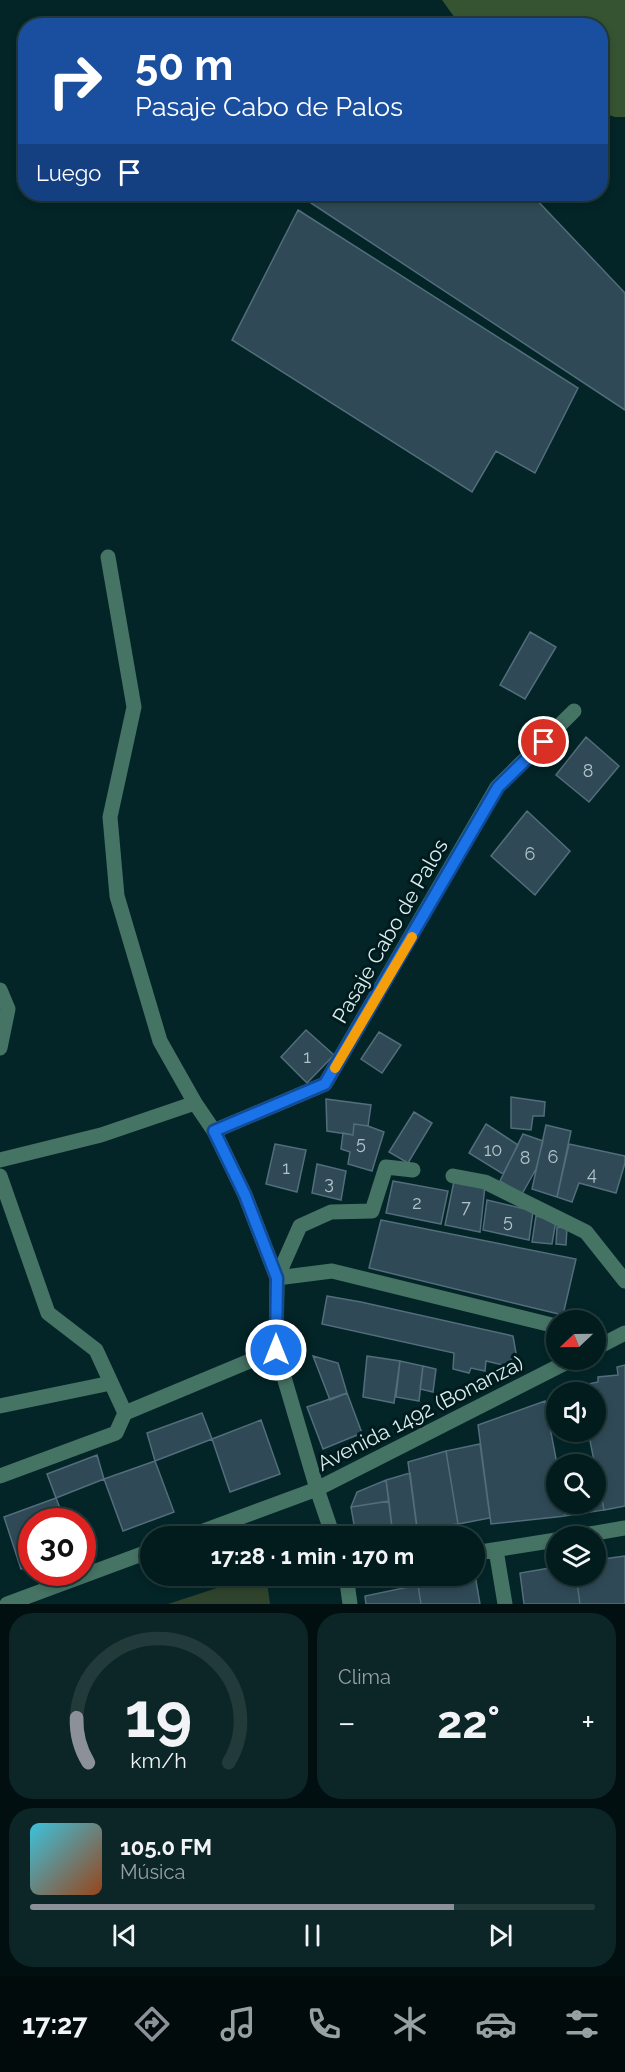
<!DOCTYPE html>
<html lang="es">
<meta charset="utf-8">
<style>
body{margin:0;font-family:Raleway,sans-serif;background:#0c2526;color:#f1f3f6;height:100vh;display:flex;flex-direction:column;font-size:22px;white-space:nowrap}
*{box-sizing:border-box;margin:0}
p{font-size:20px;color:#96a1a4}
.icon{flex:none;width:33px;height:33px;fill:none;stroke:currentColor;stroke-width:2;stroke-linecap:round;stroke-linejoin:round}
.map{position:relative;height:1604px;overflow:hidden}
.drawer{display:flex;flex-direction:column;gap:9px;padding:9px;background:#010f10;flex:1}
.drawer>*{flex:none}
.banner{position:absolute;left:18px;top:18px;width:590px;height:183px;border-radius:24px;box-shadow:0 3px 9px #0003,0 0 0 2px #233a3b;background:#1a4fa0;color:#fff;overflow:hidden}
.needle{width:39px;rotate:248deg}
.controls{position:absolute;left:546px;top:1310px;display:grid;gap:12px}
.controls a{display:grid;place-items:center;width:60px;height:60px;border-radius:50%;background:#021c1d;box-shadow:0 3px 9px #0003,0 0 0 2px #233a3b;font-size:30px}
.speed{position:absolute;left:18px;top:1508px;display:flex;gap:12px;font-size:30px;font-weight:700;text-align:center}
.speed>*{display:grid;place-content:center;width:78px;height:78px;border-radius:50%;background:#021c1d;box-shadow:0 3px 9px #0003,0 0 0 2px #233a3b;line-height:1}
.speed .limit{border:9px solid #d22;background:#fff;color:#111}
.pin{position:absolute;display:grid;place-items:center;width:51px;height:51px;color:#fff;margin:-26px;border:3px solid #fff;border-radius:50%;box-shadow:0 2px 6px #0007}
.me{position:absolute;width:66px;margin:-33px;rotate:0deg;stroke-linejoin:round;filter:drop-shadow(0 0 4px #0008)}
.turn{display:flex;align-items:center;gap:21px;height:126px;padding:0 18px;font-size:27px}
.turn .icon{width:78px;height:78px;stroke-width:2.5}
.turn b{display:block;font-size:42px;line-height:51px}
.then{display:flex;align-items:center;height:57px;padding:0 18px;background:#0003;gap:12px;font-size:22px}
.big{font-size:45px;font-weight:700;line-height:1.1}
.drawer .card{flex:1;display:flex;flex-direction:column;justify-content:center;gap:9px;min-width:0;padding:0 21px;border-radius:24px;background:#0c2526}
.drawer .dial{align-items:center;gap:0}
.dial svg{height:156px;overflow:visible;fill:none;stroke:#233a3b;stroke-width:7;stroke-linecap:round;text-anchor:middle}
.dial text{fill:#f1f3f6;stroke:none}
.song{display:flex;align-items:center;gap:18px}
.cover{width:72px;height:72px;border-radius:9px;background:linear-gradient(135deg,hsl(190 70% 55%),hsl(20 70% 35%))}
.played{height:6px;border-radius:3px;background:linear-gradient(90deg,#8c9099 75%,#233a3b 75%)}
.keys{display:flex;justify-content:space-around;direction:ltr}
.heat{display:flex;justify-content:space-between;align-items:center;font-size:33px;direction:ltr}
.drawer .tiles{flex:1;display:grid;gap:9px;grid-template-columns:1fr 1fr}
.card:last-child{grid-column:span 2}
.trip{position:absolute;left:140px;top:1526px;width:345px;height:60px;border-radius:30px;background:#021c1d;box-shadow:0 3px 9px #0003,0 0 0 2px #233a3b;font-weight:700;line-height:60px;text-align:center}
.menu{display:flex;height:96px;justify-content:space-around;align-items:center;background:#010b0c;color:#96a1a4}
.menu .icon{width:42px;height:42px}
.menu .active{color:#8c9099}
.menu b{font-size:27px;color:#f1f3f6}
.map>svg:first-child{display:block}
</style>
<div class="map">
<svg width="625" height="1604" viewBox="0 0 625 1604">
<rect width="100%" height="100%" fill="#032527"/>
<path fill="#30442d" d="M257,1575H266L270,1604H168Z"/>
<path fill="#365332" d="M442,0H625V117H615L600,112V26L460,25Z"/>
<path fill="#2f4956" stroke="#526d7b" stroke-width="1.5" d="M318,194H531L625,293V410L311,203Z
M298,210L578,388L535,473L496,451L472,492L232,340Z
M530,632L556,647L525,699L500,685Z
M586,737L619,766L589,802L556,775Z
M527,811L570,851L535,895L491,856Z
M306,1030L334,1055L307,1083L281,1057Z
M379,1032L401,1045L382,1073L361,1059Z
M511,1097L545,1102L544,1116H533L531,1130L511,1128Z
M326,1099L371,1105L368,1126L354,1124L353,1135L327,1131Z
M414,1112L432,1123L408,1163L389,1152Z
M354,1124L368,1126L384,1132L372,1171L348,1164L350,1152L341,1149L343,1133L353,1135Z
M486,1124L518,1145L503,1174L469,1153Z
M546,1125L571,1131L557,1197L532,1189Z
M523,1134L543,1141L536,1169L522,1194L500,1181Z
M275,1144L306,1150L297,1192L266,1184Z
M569,1144L625,1156V1163L616,1193L579,1183L572,1202L557,1197Z
M317,1164L346,1171L341,1200L312,1193Z
M393,1181L448,1191L441,1224L386,1213Z
M454,1181L485,1186L480,1232L445,1225Z
M487,1200L533,1211L529,1240L483,1230Z
M536,1216L556,1221L552,1244L532,1242Z
M381,1220L576,1259L563,1315L369,1268Z
M557,1227L567,1228L566,1245L556,1244Z
M327,1296L361,1302L513,1336L516,1353L507,1366L486,1361L485,1371L471,1368L469,1373L453,1369L454,1353L322,1324Z
M313,1356L338,1363L347,1393L330,1400Z
M367,1356L400,1361L394,1403L363,1397Z
M400,1361L423,1366L419,1401L396,1397Z
M625,1365V1506L604,1510L588,1431H596V1392H580L579,1386L598,1382V1377L618,1375L617,1367Z
M423,1366L436,1369L433,1392L420,1389Z
M347,1393L362,1433L323,1449L307,1407Z
M545,1401L557,1464L556,1503H563L565,1516L491,1524L478,1425Z
M202,1413L212,1439L155,1461L147,1433Z
M261,1420L280,1474L230,1492L212,1439Z
M480,1444L490,1518L458,1524L446,1451Z
M446,1451L458,1524L417,1529L408,1462Z
M97,1455L104,1479L56,1498L47,1474Z
M155,1461L174,1512L123,1531L104,1479Z
M596,1468L604,1510L565,1516L563,1503H596Z
M410,1473L418,1535L393,1536L386,1480Z
M386,1480L389,1501L351,1507L357,1492Z
M56,1498L65,1521H32V1565L21,1569L4,1517Z
M389,1501L393,1536H356L351,1507Z
M625,1556V1604H580L576,1575H596V1560Z
M556,1567V1575H576L580,1604H524L520,1573Z
M475,1575L480,1604H421L418,1585Z
M418,1585L421,1604H366L365,1596Z"/>
<g fill="none" stroke-linecap="round" stroke-linejoin="round">
<path stroke="#457364" stroke-width="15" d="M108,557L134,707L110,817L117,896L160,1041L195,1103L214,1131L245,1195L277,1278L276,1350L317,1489L333,1536
M0,990L8,1009L0,1048
M214,1131L325,1084L497,787L574,711
M0,1160L101,1135L195,1103
M0,1176L48,1313L96,1350L125,1413
M453,1176L485,1182L586,1232L625,1281
M277,1278L332,1271L556,1326
M277,1278L300,1226L331,1212L372,1211L386,1167L413,1170
M596,1348L625,1333
M0,1406L111,1383
M0,1476L116,1433L125,1413L276,1350
M190,1536L317,1489L573,1359
M578,1536L625,1528
M496,1550L505,1604
M474,1553L556,1540
M346,1575L350,1604
M7,1604L150,1551"/>
</g>
<g fill="none" stroke-linecap="round" stroke-linejoin="round">
<g stroke="#114b97" stroke-width="15">
<path id="route" d="M276,1350L277,1278L245,1195L214,1131L325,1084L498,787L544,742"/>
</g>
<use href="#route" stroke="#1a73e8" stroke-width="10"/>
<path stroke="#f59e0b" stroke-width="10" d="M335,1068L412,937"/>
</g>
<g text-anchor="middle" dominant-baseline="central" stroke-width="6" stroke-linejoin="round" paint-order="stroke">
<g font-size="18" fill="#b0c4c8">
<text x="588" y="770">8</text>
<text x="530" y="853">6</text>
<text x="307" y="1056">1</text>
<text x="361" y="1142">5</text>
<text x="493" y="1149">10</text>
<text x="553" y="1156">6</text>
<text x="525" y="1157">8</text>
<text x="286" y="1167">1</text>
<text x="592" y="1173">4</text>
<text x="329" y="1182">3</text>
<text x="417" y="1202">2</text>
<text x="466" y="1206">7</text>
<text x="508" y="1220">5</text>
</g>
<g font-size="21" fill="#dbedee" stroke="#001b1d">
<text transform="translate(390 931) rotate(-60)">Pasaje Cabo de Palos</text>
<text transform="translate(420 1413) rotate(-27)">Avenida 1492 (Bonanza)</text>
</g>
</g>
</svg>
<div class="controls">
<a><svg class="needle" viewBox="-14 -14 28 28"><path d="M0-13l5 13h-10z" fill="#e53935"/><path d="M0 13l5-13h-10z" fill="#96a1a4"/></svg></a>
<a><svg class="icon" aria-label="sound" viewBox="0 0 24 24"><path d="M4 9h4l5-4v14l-5-4H4zM17 9q2 3 0 6"/></svg></a>
<a><svg class="icon" aria-label="search" viewBox="0 0 24 24"><circle cx="10" cy="10" r="6"/><path d="M15 15l6 6"/></svg></a>
<a><svg class="icon" aria-label="layers" viewBox="0 0 24 24"><path d="M12 4l9 5-9 5-9-5zM3 14l9 5 9-5"/></svg></a>
</div>
<div class="speed"><div class="limit">30</div></div>
<div class="pin" style="left:544px;top:742px;background:#d93025"><svg class="icon" aria-label="arrive" viewBox="0 0 24 24"><path d="M6 21V4h12l-3 4 3 4H6"/></svg></div>
<svg class="me" style="left:276px;top:1350px" viewBox="-20 -20 40 40"><circle r="17" fill="#1a73e8" stroke="#fff" stroke-width="3"/><path d="M0-11L8 9 0 5-8 9z" fill="#fff"/></svg>
<div class="trip">17:28 · 1 min · 170 m</div>
<div class="banner">
<div class="turn"><svg class="icon" aria-label="right" viewBox="0 0 24 24"><path d="M7 20v-9h11M14 6l5 5-5 5"/></svg><div><b>50 m</b>Pasaje Cabo de Palos</div></div>
<div class="then">Luego<svg class="icon" aria-label="arrive" viewBox="0 0 24 24"><path d="M6 21V4h12l-3 4 3 4H6"/></svg></div>
</div>
</div>
<section class="drawer">
<div class="tiles">
<div class="card dial"><svg viewBox="0 0 100 80">
<path d="M14 69A42 42 0 1 1 86 69"/>
<path d="M14 69A42 42 0 0 1 8 46" stroke="#8c9099"/>
<text x="50" y="56" font-size="32" font-weight="700">19</text>
<text x="50" y="72" font-size="11">km/h</text>
</svg></div>
<div class="card"><p>Clima</p>
<div class="heat"><a>−</a><b class="big">22°</b><a>+</a></div>
</div>
<div class="card">
<div class="song"><i class="cover"></i><div><b>105.0 FM</b><p>Música</p></div></div>
<div class="played"></div>
<div class="keys"><svg class="icon" aria-label="previous" viewBox="0 0 24 24"><path d="M18 5L8 12l10 7zM5 5v14"/></svg><svg class="icon" aria-label="pause" viewBox="0 0 24 24"><path d="M8 5v14M16 5v14"/></svg><svg class="icon" aria-label="next" viewBox="0 0 24 24"><path d="M6 5l10 7-10 7zM19 5v14"/></svg></div>
</div>
</div>
</section>
<nav class="menu">
<b>17:27</b>
<svg class="icon active" aria-label="directions" viewBox="0 0 24 24"><path d="M12 3l9 9-9 9-9-9zM9 14v-3h6M13 9l2 2-2 2"/></svg>
<svg class="icon" aria-label="music" viewBox="0 0 24 24"><path d="M9 18V5l10-2v13"/><circle cx="6" cy="18" r="3"/><circle cx="16" cy="16" r="3"/></svg>
<svg class="icon" aria-label="phone" viewBox="0 0 24 24"><path d="M5 4h4l2 5-3 2q2 4 5 5l2-3 5 2v4C11 20 4 13 5 4z"/></svg>
<svg class="icon" aria-label="climate" viewBox="0 0 24 24"><path d="M12 3v18M4 7l16 10M4 17L20 7"/></svg>
<svg class="icon" aria-label="car" viewBox="0 0 24 24"><path d="M5 17H2v-5l4-1 3-4h7l3 4 3 1v5h-3M9 17h6M6 11h13"/><circle cx="7" cy="17" r="2"/><circle cx="17" cy="17" r="2"/></svg>
<svg class="icon" aria-label="filters" viewBox="0 0 24 24"><path d="M4 7h16M4 17h16"/><circle cx="9" cy="7" r="2"/><circle cx="15" cy="17" r="2"/></svg>
</nav>
